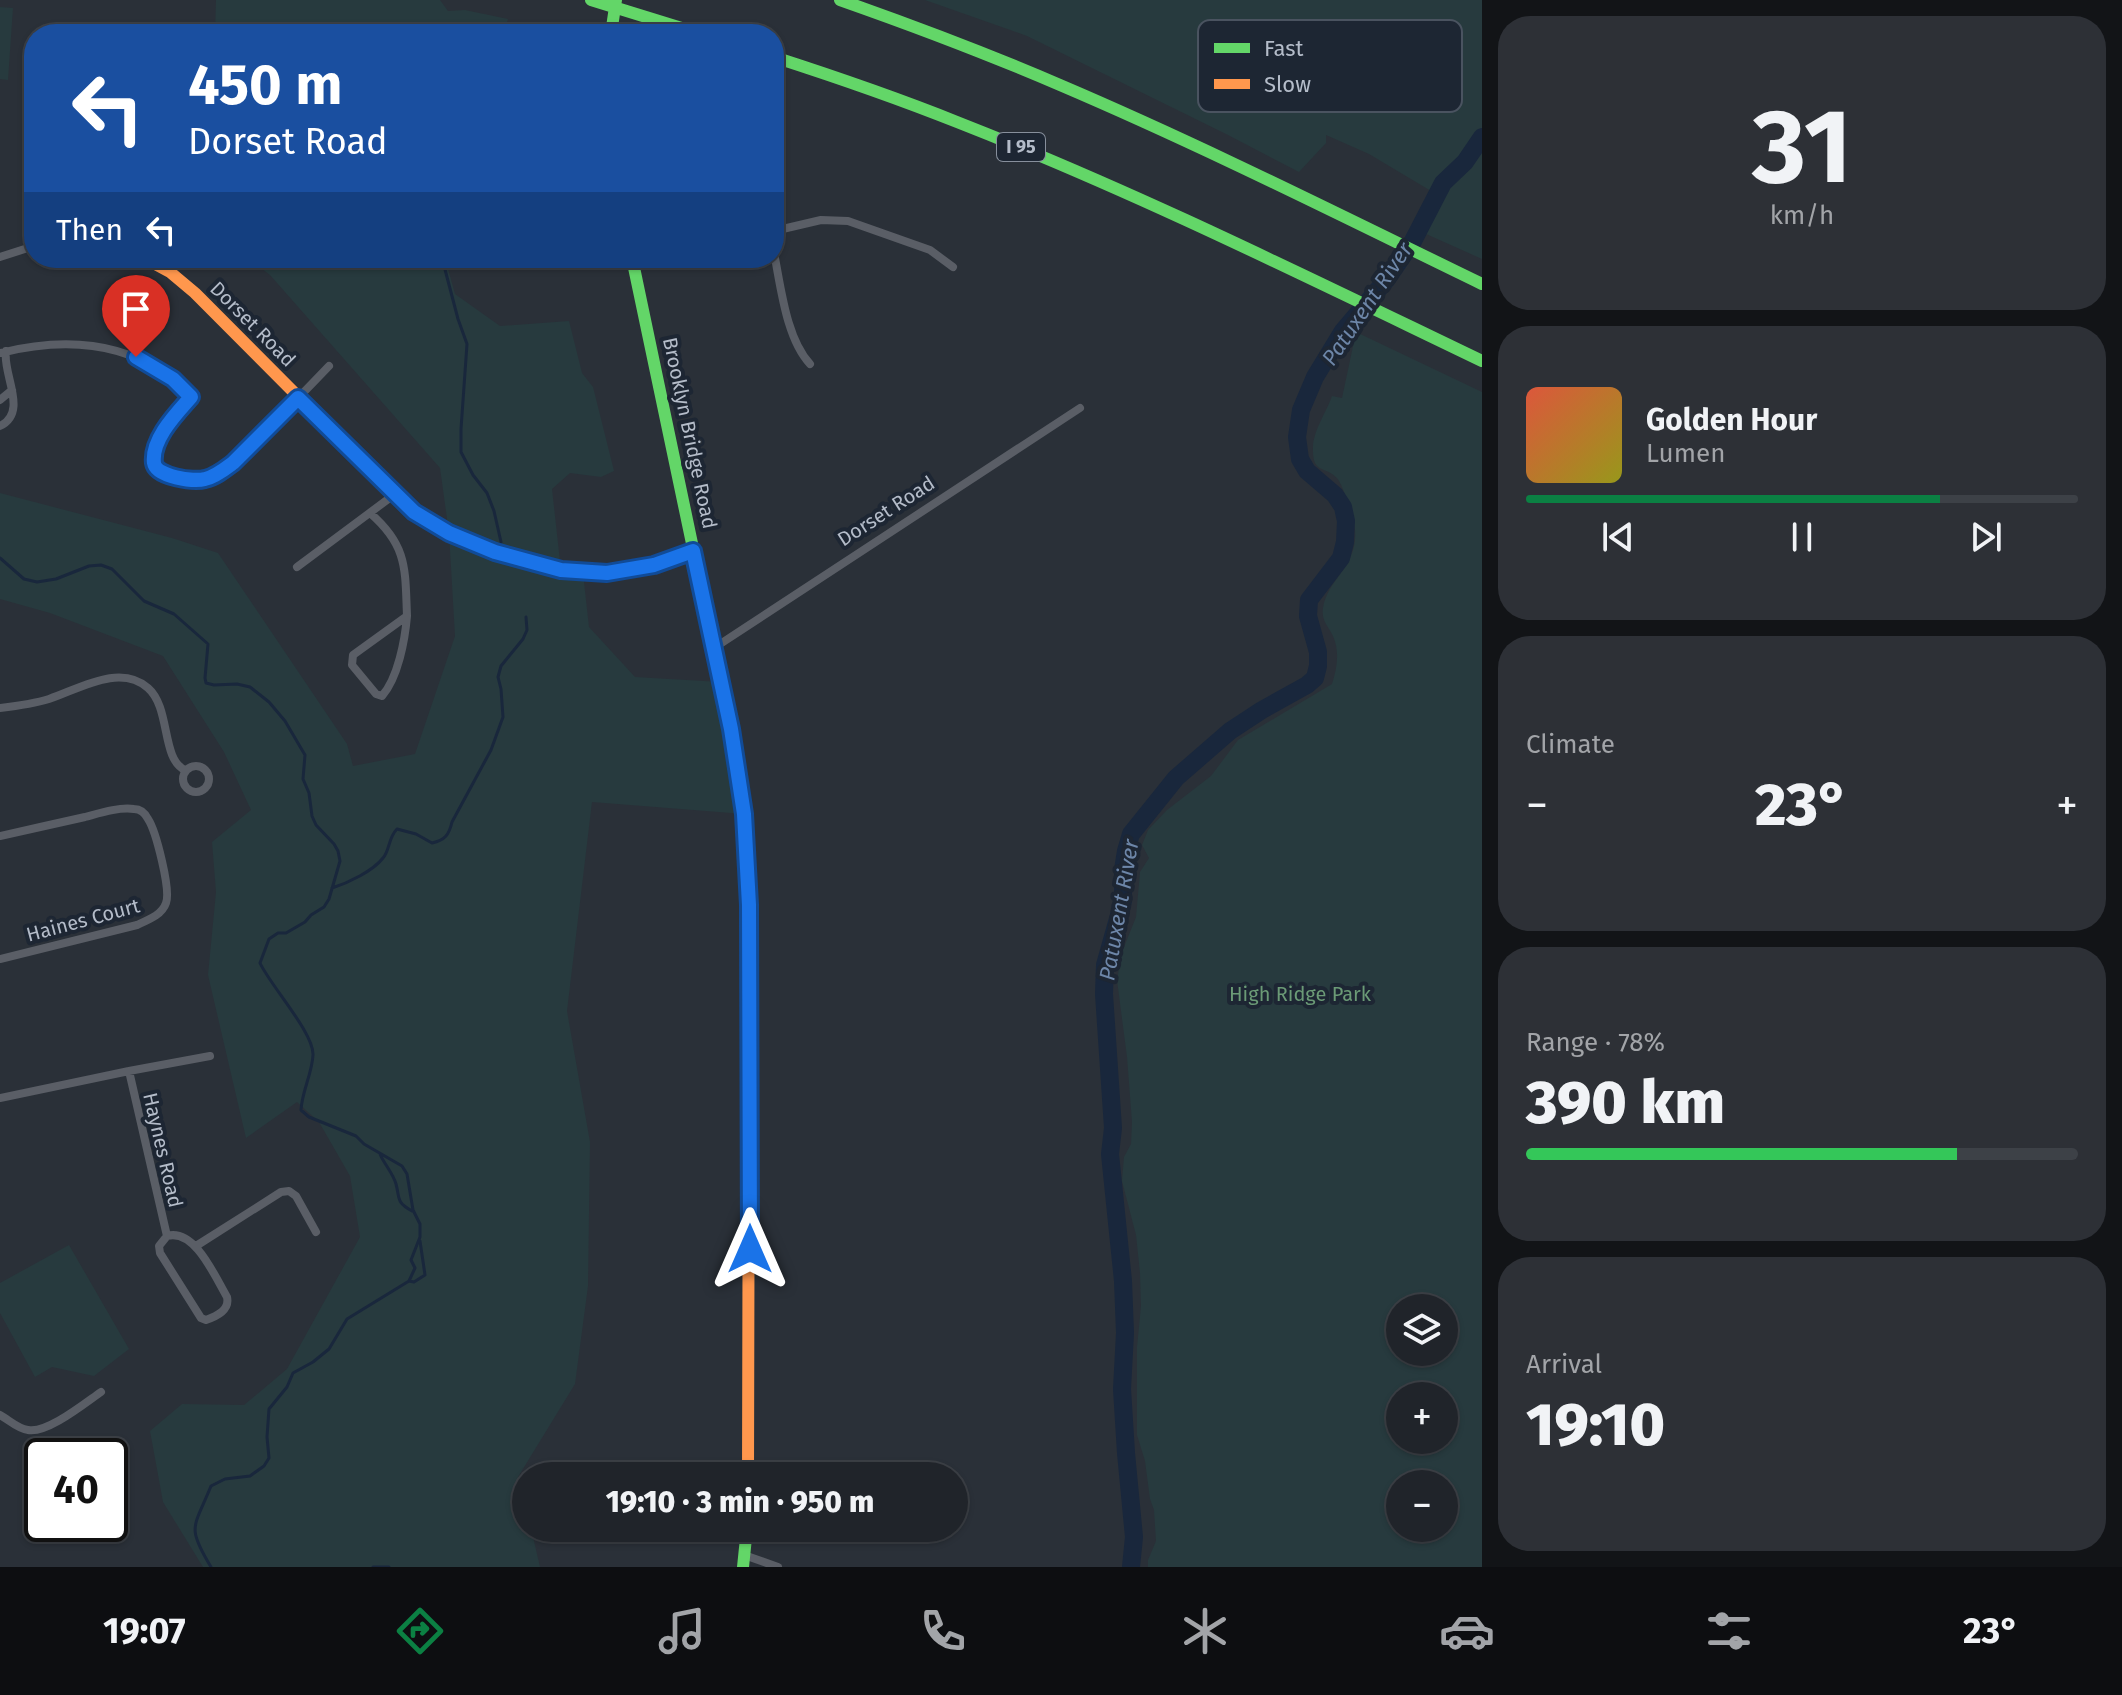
<!DOCTYPE html>
<meta charset="utf-8">
<style>
body{margin:0;font-family:"Fira Sans",sans-serif;background:#2d3036;color:#f1f3f6;height:100vh;display:flex;flex-direction:column;font-size:30px;white-space:nowrap}
*{box-sizing:border-box;margin:0}
p{font-size:26px;color:#a2a4a8}
.icon{flex:none;width:44px;height:44px;fill:none;stroke:currentColor;stroke-width:2;stroke-linecap:round;stroke-linejoin:round}
.map{position:relative;flex:1;overflow:hidden}
.sheet{display:flex;flex-direction:column;gap:16px;padding:16px;background:#121417;width:640px}
.sheet>*{flex:none}
.hud{position:absolute;left:24px;top:24px;width:760px;height:244px;border-radius:32px;box-shadow:0 2px 6px #0004,0 0 0 2px #3d4147;background:#1a4fa0;color:#fff;overflow:hidden}
.tools{position:absolute;left:1386px;top:1294px;display:grid;gap:16px}
.tools a{display:grid;place-items:center;width:72px;height:72px;border-radius:50%;background:#20242a;box-shadow:0 2px 6px #0004,0 0 0 2px #3d4147;font-size:40px}
.speed{position:absolute;left:24px;top:1438px;display:flex;gap:16px;font-size:40px;font-weight:700;text-align:center}
.speed>*{display:grid;place-content:center;width:104px;height:104px;border-radius:50%;background:#20242a;box-shadow:0 2px 6px #0004,0 0 0 2px #3d4147;line-height:1}
.speed .limit{border:4px solid #111;border-radius:12px;background:#fff;color:#111}
.pin{position:absolute;display:grid;place-items:center;width:68px;height:68px;color:#fff;margin:-82px -34px;border-radius:50% 50% 50% 0;rotate:-45deg;box-shadow:0 0 8px #0007}
.pin .icon{rotate:45deg}
.me{position:absolute;width:88px;margin:-44px;rotate:0deg;stroke-linejoin:round;filter:drop-shadow(0 0 6px #0008)}
.turn{display:flex;align-items:center;gap:28px;height:168px;padding:0 32px;font-size:36px}
.turn .icon{width:104px;height:104px;stroke-width:2.5}
.turn b{display:block;font-size:56px;line-height:68px}
.then{display:flex;align-items:center;height:76px;padding:0 32px;background:#0003;gap:16px;font-size:30px}
.big{font-size:60px;font-weight:800;line-height:1.1}
.sheet .tile{flex:1;display:flex;flex-direction:column;justify-content:center;gap:12px;min-width:0;padding:0 28px;border-radius:32px;background:#2d3036}
.sheet .dial{align-items:center;gap:0}
.dial b{font-size:104px;line-height:1}
.song{display:flex;align-items:center;gap:24px}
.cover{width:96px;height:96px;border-radius:12px;background:linear-gradient(135deg,hsl(10 70% 55%),hsl(60 70% 35%))}
.played{height:8px;border-radius:4px;background:linear-gradient(90deg,#0b8043 75%,#3d4147 75%)}
.keys{display:flex;justify-content:space-around;direction:ltr}
.heat{display:flex;justify-content:space-between;align-items:center;font-size:44px;direction:ltr}
.charge{height:12px;border-radius:6px;background:linear-gradient(90deg,#34c759 78%,#3d4147 0)}
.trip{position:absolute;left:512px;top:1462px;width:456px;height:80px;border-radius:40px;background:#20242a;box-shadow:0 2px 6px #0004,0 0 0 2px #3d4147;font-weight:800;line-height:80px;text-align:center}
.dock{display:flex;height:128px;justify-content:space-around;align-items:center;background:#0d0e11;color:#a2a4a8}
.dock .icon{width:56px;height:56px}
.dock .selected{color:#0b8043}
.dock b{font-size:36px;color:#f1f3f6}
main{display:flex;flex:1;min-height:0}
.map>svg:first-child{display:block}
</style>
<main>
<div class="map">
<svg width="1482" height="1567" viewBox="0 0 1482 1567">
<rect width="100%" height="100%" fill="#2a3038"/>
<path fill="#273a3e" fill-rule="evenodd" d="M216,0H440L448,11L465,10L508,19L503,34H215Z
M925,0H1482V259L1415,229L1431,191L1369,154L1326,135V143L1299,172L1228,135L1027,36Z
M0,7L13,8L8,80L0,79Z
M248,258H445L455,294L500,326L569,321L582,373L593,387L614,471L601,477L570,473L552,489L561,570L583,573L589,627L635,677L721,682L744,814L592,802L567,1011L590,1142L588,1286L575,1384L518,1477L526,1510V1528H531L540,1567H203L163,1502L150,1431L182,1404L244,1405L287,1369L360,1237L350,1176L319,1122L297,1102L246,1138L208,975L216,892L212,842L251,810L224,752L163,656L50,613L0,599V493L172,538L218,553L347,744L353,766L415,754L455,636L449,533L440,468L270,275Z
M1356,332L1482,392V1567H1148V1560L1156,1541L1154,1510L1150,1499L1145,1461L1137,1435V1347L1141,1306L1140,1273L1136,1235L1122,1181L1124,1157L1131,1144L1132,1122L1127,1057L1117,980L1122,952L1136,917L1140,872L1149,858L1142,845L1148,830L1167,810L1211,776L1238,740L1332,684C1337,668 1340,652 1333,636C1328,626 1321,620 1323,608C1328,578 1358,567 1355,530C1354,521 1343,484 1337,478C1325,465 1312,475 1313,447C1313,431 1327,411 1332,396L1342,398ZM1400,1308H1444V1352H1400ZM1400,1396H1444V1440H1400ZM1400,1484H1444V1528H1400Z
M69,1245L129,1349L94,1376L52,1367L35,1377L0,1313V1283Z"/>
<g fill="none" stroke-linecap="round" stroke-linejoin="round">
<path stroke="#19273c" stroke-width="3" d="M442,258L458,319L467,344L461,429V452L473,475L487,493L494,511L501,542
M0,558L24,579L37,582L56,579L89,566L101,565L112,569L144,601L174,614L208,644L205,678L206,683L214,685L237,684L250,687L269,702L285,721L305,755L303,779L309,793L312,816L316,825L334,844L338,851L340,861L329,899L324,907L311,915L305,922L286,933H278L269,939L260,963C270,985 314,1033 313,1055C312,1074 302,1091 301,1110L309,1117L356,1136L364,1144L402,1166L407,1174L413,1210L420,1224V1237L411,1260L415,1268L409,1281L347,1319L329,1349L313,1362L293,1373L287,1387L269,1409L267,1437L269,1458L264,1466L250,1476L225,1479L211,1486C194,1528 186,1526 211,1567
M332,888C348,883 373,871 383,858C390,850 388,838 397,829L416,834L432,843C445,840 449,835 452,822L491,750L503,717L501,689L498,677L501,666L523,639L527,630L526,617
M380,1154C384,1164 393,1173 396,1184C400,1199 396,1202 412,1211
M409,1281L414,1282L425,1275L420,1241
M373,1567H389"/>
<path stroke="#19273c" stroke-width="18" d="M1131,1567L1134,1537L1126,1453L1122,1389L1125,1333L1123,1281L1110,1154L1113,1128L1104,994L1105,965L1123,901V870L1126,851L1131,834L1176,778L1230,731L1262,710L1307,685L1315,678L1318,666V652L1308,616L1309,600L1341,558L1345,542L1346,521L1343,507L1335,495L1307,471L1300,459L1297,437L1301,410L1315,377L1343,331L1387,279L1413,241L1443,183L1465,162L1482,137"/>
<path stroke="#5a5e66" stroke-width="8" d="M774,231L821,220L848,221L930,250L953,267
M774,253C781,287 786,338 810,364
M0,257L34,246
M633,260L647,258
M0,353C56,339 113,339 163,372C173,379 183,387 191,397C179,411 147,445 155,466C158,473 169,476 176,477C191,481 204,481 218,474C234,465 246,450 259,437C283,414 306,390 329,366
M0,400L12,390
M0,426C29,412 2,374 6,351
M370,513C408,546 405,569 407,616
M297,567L395,494
M407,616C405,640 398,678 382,696L376,694L352,665L353,655Z
M714,648L1080,408
M0,708C17,706 33,704 49,699C79,689 120,663 148,688C171,708 161,759 185,770
M183 779a13 13 0 1 1 26 0a13 13 0 1 1-26 0Z
M0,836C28,830 57,823 85,817C100,813 118,807 134,809C140,809 145,813 148,819C156,831 171,890 166,903C162,915 148,920 137,925L0,959
M129,1071L167,1236L159,1246L160,1253L201,1318L206,1320C217,1316 230,1310 227,1297C215,1277 195,1228 167,1236
M0,1098L129,1071L210,1056
M196,1246L281,1192L289,1191L296,1196L316,1232
M0,1415C9,1420 18,1429 28,1430C47,1434 85,1403 101,1392
M744,1555L778,1567"/>
<path stroke="#63d668" stroke-width="12" d="M591,0L701,34
M840,0C914,26 988,54 1060,85C1203,146 1342,216 1482,284
M611,34L616,0
M774,57C836,77 897,98 957,122C1136,192 1309,278 1482,361
M632,258L731,729L744,814L749,905V1039
M441,528C528,573 600,588 693,551
M743,1567L747,1528"/>
<path stroke="#ff974d" stroke-width="12" d="M144,258L170,272L195,293L395,494L416,511L441,528
M748,1476L749,1039"/>
</g>
<g fill="none" stroke-linecap="round" stroke-linejoin="round">
<g stroke="#114b97" stroke-width="20">
<path id="route" d="M136,357L173,379L191,397C177,413 151,439 154,463C156,477 194,482 205,479C215,477 225,469 233,463L298,398L414,512L449,533L495,552L561,570L607,573L654,565L693,551L731,729L744,814L749,905L750,1249"/>
</g>
<use href="#route" stroke="#1a73e8" stroke-width="14"/>
</g>
<g text-anchor="middle" dominant-baseline="central" stroke-width="8" stroke-linejoin="round" paint-order="stroke">
<rect fill="#1d2633" stroke="#878f9c" stroke-width="2" x="997" y="133" width="48" height="28" rx="6"/>
<g font-size="18" font-weight="bold" fill="#b4bcc9">
<text x="1021" y="147">I 95</text>
</g>
<g font-size="20" fill="#b4bcc9" stroke="#1d2633">
<text transform="translate(253 324) rotate(45)">Dorset Road</text>
<text transform="translate(690 433) rotate(78)">Brooklyn Bridge Road</text>
<text transform="translate(886 511) rotate(-33)">Dorset Road</text>
<text transform="translate(83 920) rotate(-15)">Haines Court</text>
<text transform="translate(163 1150) rotate(77)">Haynes Road</text>
</g>
<g font-size="20" fill="#6b9a76" stroke="#1d2633">
<text x="1300" y="994">High Ridge Park</text>
</g>
<g font-size="22" font-style="italic" fill="#6d86a8" stroke="#1d2633">
<text transform="translate(1367 304) rotate(-56)">Patuxent River</text>
<text transform="translate(1119 910) rotate(-80)">Patuxent River</text>
</g>
</g>
<rect x="1198" y="20" width="264" height="92" rx="12" fill="#1d2633" stroke="#4a5360" stroke-width="2"/>
<rect x="1214" y="43" width="36" height="10" fill="#63d668"/>
<rect x="1214" y="79" width="36" height="10" fill="#ff974d"/>
<g font-size="22" fill="#b4bcc9">
<text x="1264" y="56">Fast</text>
<text x="1264" y="92">Slow</text>
</g>
</svg>
<div class="tools">
<a><svg class="icon" aria-label="layers" viewBox="0 0 24 24"><path d="M12 4l9 5-9 5-9-5zM3 14l9 5 9-5"/></svg></a>
<a>+</a>
<a>−</a>
</div>
<div class="speed"><div class="limit">40</div></div>
<div class="pin" style="left:136px;top:357px;background:#d93025"><svg class="icon" aria-label="arrive" viewBox="0 0 24 24"><path d="M6 21V4h12l-3 4 3 4H6"/></svg></div>
<svg class="me" style="left:750px;top:1249px" viewBox="-20 -20 40 40"><path d="M0-17L14 15 0 8-14 15z" fill="#1a73e8" stroke="#fff" stroke-width="4"/></svg>
<div class="trip">19:10 · 3 min · 950 m</div>
<div class="hud">
<div class="turn"><svg class="icon" aria-label="left" viewBox="0 0 24 24"><path d="M17 20v-9H6M10 6l-5 5 5 5"/></svg><div><b>450 m</b>Dorset Road</div></div>
<div class="then">Then<svg class="icon" aria-label="left" viewBox="0 0 24 24"><path d="M17 20v-9H6M10 6l-5 5 5 5"/></svg></div>
</div>
</div>
<section class="sheet">
<div class="tile dial"><b>31</b><p>km/h</p></div>
<div class="tile">
<div class="song"><i class="cover"></i><div><b>Golden Hour</b><p>Lumen</p></div></div>
<div class="played"></div>
<div class="keys"><svg class="icon" aria-label="previous" viewBox="0 0 24 24"><path d="M18 5L8 12l10 7zM5 5v14"/></svg><svg class="icon" aria-label="pause" viewBox="0 0 24 24"><path d="M8 5v14M16 5v14"/></svg><svg class="icon" aria-label="next" viewBox="0 0 24 24"><path d="M6 5l10 7-10 7zM19 5v14"/></svg></div>
</div>
<div class="tile"><p>Climate</p>
<div class="heat"><a>−</a><b class="big">23°</b><a>+</a></div>
</div>
<div class="tile"><p>Range · 78%</p><b class="big">390 km</b><div class="charge"></div></div>
<div class="tile"><p>Arrival</p><b class="big">19:10</b></div>
</section>
</main>
<nav class="dock">
<b>19:07</b>
<svg class="icon selected" aria-label="directions" viewBox="0 0 24 24"><path d="M12 3l9 9-9 9-9-9zM9 14v-3h6M13 9l2 2-2 2"/></svg>
<svg class="icon" aria-label="music" viewBox="0 0 24 24"><path d="M9 18V5l10-2v13"/><circle cx="6" cy="18" r="3"/><circle cx="16" cy="16" r="3"/></svg>
<svg class="icon" aria-label="phone" viewBox="0 0 24 24"><path d="M5 4h4l2 5-3 2q2 4 5 5l2-3 5 2v4C11 20 4 13 5 4z"/></svg>
<svg class="icon" aria-label="climate" viewBox="0 0 24 24"><path d="M12 3v18M4 7l16 10M4 17L20 7"/></svg>
<svg class="icon" aria-label="car" viewBox="0 0 24 24"><path d="M5 17H2v-5l4-1 3-4h7l3 4 3 1v5h-3M9 17h6M6 11h13"/><circle cx="7" cy="17" r="2"/><circle cx="17" cy="17" r="2"/></svg>
<svg class="icon" aria-label="filters" viewBox="0 0 24 24"><path d="M4 7h16M4 17h16"/><circle cx="9" cy="7" r="2"/><circle cx="15" cy="17" r="2"/></svg>
<b>23°</b>
</nav>
